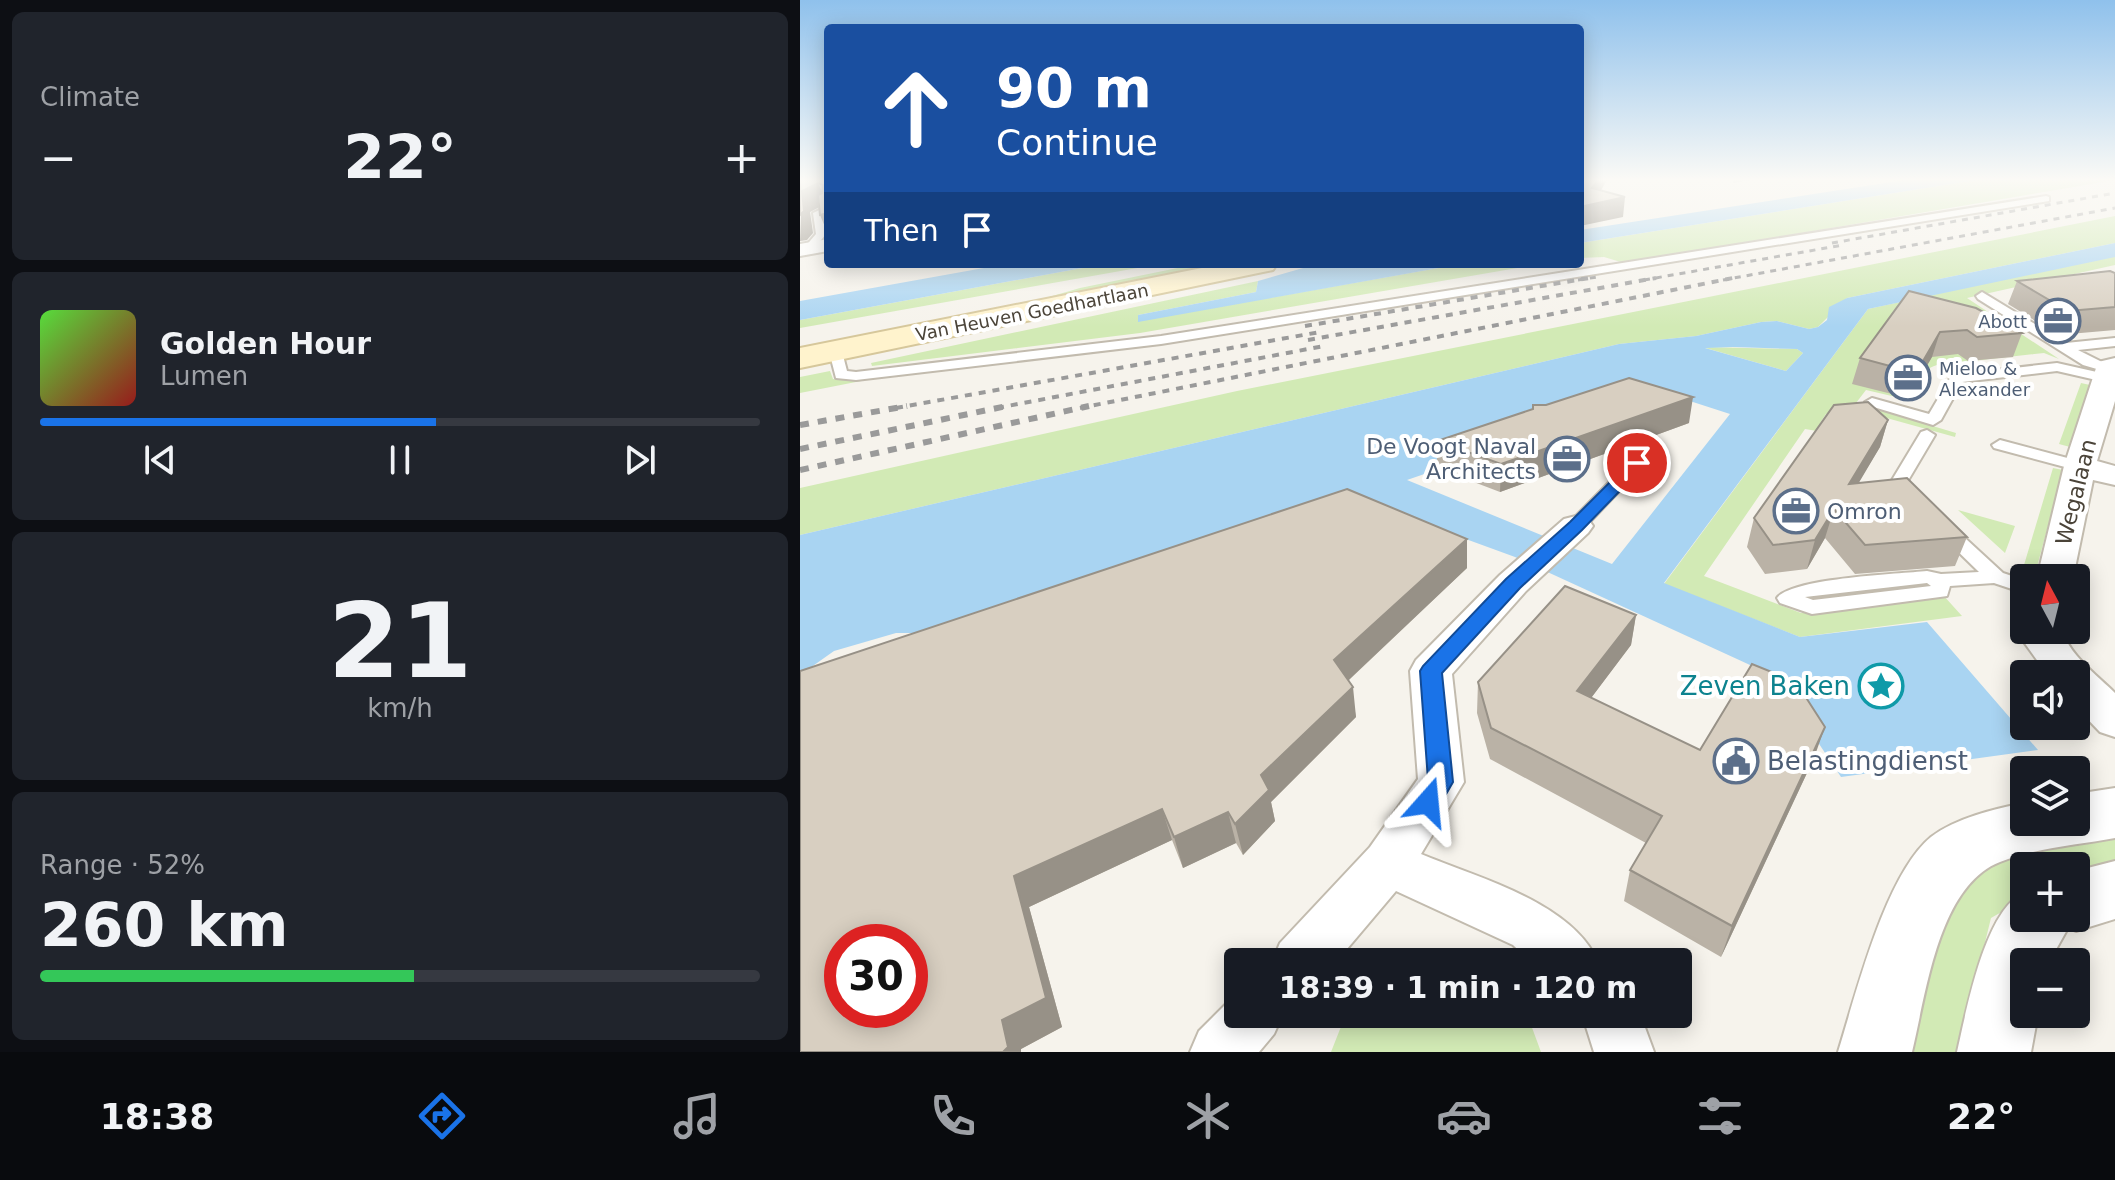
<!DOCTYPE html>
<meta charset="utf-8">
<style>
body{margin:0;font-family:"DejaVu Sans",sans-serif;background:#20242c;color:#f1f3f6;height:100vh;display:flex;flex-direction:column;font-size:30px;white-space:nowrap}
*{box-sizing:border-box;margin:0}
p{font-size:26px;color:#9ea1a6}
.icon{flex:none;width:44px;height:44px;fill:none;stroke:currentColor;stroke-width:2;stroke-linecap:round;stroke-linejoin:round}
.map{position:relative;flex:1;overflow:hidden}
.side{display:flex;flex-direction:column;gap:12px;padding:12px;background:#0d0f14;width:800px}
.side>*{flex:none}
.banner{position:absolute;left:24px;top:24px;width:760px;height:244px;border-radius:8px;box-shadow:0 4px 20px #0003;background:#1a4fa0;color:#fff;overflow:hidden}
.needle{width:52px;rotate:353deg}
.buttons{position:absolute;left:1210px;top:564px;display:grid;gap:16px}
.buttons a{display:grid;place-items:center;width:80px;height:80px;border-radius:8px;background:#171b24;box-shadow:0 4px 20px #0003;font-size:40px}
.speed{position:absolute;left:24px;top:924px;display:flex;gap:16px;font-size:40px;font-weight:700;text-align:center}
.speed>*{display:grid;place-content:center;width:104px;height:104px;border-radius:50%;background:#171b24;box-shadow:0 4px 20px #0003;line-height:1}
.speed .limit{border:12px solid #d22;background:#fff;color:#111}
.pin{position:absolute;display:grid;place-items:center;width:68px;height:68px;color:#fff;margin:-34px;border:4px solid #fff;border-radius:50%;box-shadow:0 2px 8px #0007}
.me{position:absolute;width:88px;margin:-44px;rotate:18deg;stroke-linejoin:round;filter:drop-shadow(0 0 6px #0008)}
.turn{display:flex;align-items:center;gap:28px;height:168px;padding:0 40px;font-size:36px}
.turn .icon{width:104px;height:104px;stroke-width:2.5}
.turn b{display:block;font-size:56px;line-height:68px}
.then{display:flex;align-items:center;height:76px;padding:0 40px;background:#0003;gap:16px;font-size:30px}
.big{font-size:60px;font-weight:600;line-height:1.1}
.side .tile{flex:1;display:flex;flex-direction:column;justify-content:center;gap:12px;min-width:0;padding:0 28px;border-radius:12px;background:#20242c}
.side .dial{align-items:center;gap:0}
.dial b{font-size:104px;line-height:1}
.song{display:flex;align-items:center;gap:24px}
.cover{width:96px;height:96px;border-radius:12px;background:linear-gradient(135deg,hsl(110 70% 55%),hsl(0 70% 35%))}
.played{height:8px;border-radius:4px;background:linear-gradient(90deg,#1a73e8 55%,#363941 55%)}
.keys{display:flex;justify-content:space-around;direction:ltr}
.heat{display:flex;justify-content:space-between;align-items:center;font-size:44px;direction:ltr}
.charge{height:12px;border-radius:6px;background:linear-gradient(90deg,#34c759 52%,#363941 0)}
.trip{position:absolute;left:424px;top:948px;width:468px;height:80px;border-radius:8px;background:#171b24;box-shadow:0 4px 20px #0003;font-weight:600;line-height:80px;text-align:center}
.dock{display:flex;height:128px;justify-content:space-around;align-items:center;background:#090b0e;color:#9ea1a6}
.dock .icon{width:56px;height:56px}
.dock .on{color:#1a73e8}
.dock b{font-size:36px;color:#f1f3f6}
main{display:flex;flex:1;min-height:0}
.map>svg:first-child{display:block}
</style>
<main>
<section class="side">
<div class="tile"><p>Climate</p>
<div class="heat"><a>−</a><b class="big">22°</b><a>+</a></div>
</div>
<div class="tile">
<div class="song"><i class="cover"></i><div><b>Golden Hour</b><p>Lumen</p></div></div>
<div class="played"></div>
<div class="keys"><svg class="icon" aria-label="previous" viewBox="0 0 24 24"><path d="M18 5L8 12l10 7zM5 5v14"/></svg><svg class="icon" aria-label="pause" viewBox="0 0 24 24"><path d="M8 5v14M16 5v14"/></svg><svg class="icon" aria-label="next" viewBox="0 0 24 24"><path d="M6 5l10 7-10 7zM19 5v14"/></svg></div>
</div>
<div class="tile dial"><b>21</b><p>km/h</p></div>
<div class="tile"><p>Range · 52%</p><b class="big">260 km</b><div class="charge"></div></div>
</section>
<div class="map">
<svg width="1315" height="1052" viewBox="0 0 1315 1052">
<rect width="100%" height="100%" fill="#f6f3ec"/>
<path fill="#d2eab5" d="M1176,180H1315L824,263L804,257L780,258V243Z
M1315,216V243L1047,298L1018,327L1009,329L977,321L961,322L896,336L819,344L0,535V488L437,391Z
M1311,256L1315,257V265L1167,298L1259,359L1244,353L1137,365C1117,372 1114,381 1109,400L1066,390L1056,403L1156,433L1155,437L1065,412L1026,414L1020,423L1023,432L1005,429L904,576L1001,613L1143,595L1162,616L1000,637L864,584L1068,309Z
M304,264H360L0,328V320Z
M397,264H437L186,315L280,288Z
M661,264H740L340,333L72,366L71,363L458,281L456,292L338,315V321Z
M902,347L997,349L1003,353L986,371Z
M30,371L33,379L61,381L0,393V377Z
M1281,383L1290,385L1270,447L1259,444Z
M1253,468L1263,470L1234,578L1221,575Z
M1158,510L1215,526L1205,553Z
M1315,834V878L1276,885V866H1224V899L1191,918L1158,1052H1095L1156,883L1212,852Z
M546,1014H727L741,1052H531Z"/>
<path fill="#a9d4f2" fill-rule="evenodd" d="M1105,180H1176L780,243V230Z
M1315,243V257L1068,309L864,583L1000,637L1127,622L1238,750L1041,777L974,676L715,557L559,500L125,633H96L34,651L0,675V535L819,344L896,336L961,322L977,321L1009,329L1018,327L1027,320L1029,307L1047,298ZM933,347L997,349L1003,353L986,371L905,348ZM862,392L930,414L812,564L607,480Z
M206,264H304L0,320V301Z
M517,264H661L338,322V315L456,292L458,281Z"/>
<g fill="none" stroke-linecap="round" stroke-linejoin="round">
<g stroke="#c2bbae" stroke-width="4">
<path id="service" d="M1246,196L1249,197V201L361,344L56,380L36,378L29,351L36,347L41,348L47,371L56,372L361,336Z
M28,206V212L23,214L26,234L13,250H5L4,248L16,234L13,213Z
M1182,292L1266,343L1315,338V346L1278,350L1314,368L1307,372L1283,365L1178,299L1176,296Z
M1257,363L1310,375L1312,378L1305,382L1257,371L1162,382L1141,420L1133,425L1067,405L1065,402L1072,398L1129,414L1152,375Z
M1127,430L1135,435L1106,484L1116,495L1113,499H1101L1089,485L1121,432Z
M1200,440L1286,463L1288,466L1280,471L1194,448L1192,445Z
M837,458L845,463L843,466L782,530H770L767,526L770,522L831,460Z
M1147,526L1153,527L1203,573L1224,580V593L1194,583L1150,586L1147,596L1140,597L1012,614L980,603L977,598C992,578 1098,574 1127,571L1141,574L1179,572L1141,535L1138,531L1141,527ZM1127,583L1131,586L1013,600L1005,597Z"/>
</g>
<g stroke="#c2bbae" stroke-width="4">
<path id="minor" d="M28,239V251L0,256V244Z
M1315,358V401L1297,461L1315,466V485L1293,480L1273,578H1237L1264,466L1298,362Z
M776,516L788,519L793,526L788,533L726,591L652,674L664,782L621,854C678,878 772,902 798,962H731L713,945L596,891L536,962H472L480,943L570,847L618,779L610,671L616,660L700,575L764,519Z
M1224,629L1263,630C1265,651 1300,678 1315,693V737L1300,732L1276,707V674H1247L1224,642Z
M438,992V1014H483L474,1034L459,1052H390L399,1031Z
M782,1014H840L854,1052H794Z"/>
</g>
<g stroke="#c2bbae" stroke-width="4">
<path id="tertiary" d="M1315,788V838C1278,845 1235,848 1200,862C1138,886 1126,995 1112,1052H1038C1056,995 1085,875 1131,837C1156,818 1194,809 1224,803V822H1276V794Z
M1315,861V919L1276,931L1268,928L1249,962H1224V1014H1238L1231,1052H1157C1166,1013 1185,908 1224,893V918H1276V871Z"/>
</g>
<g stroke="#d6c79b" stroke-width="4">
<path id="secondary" d="M422,264H477L473,270L463,272L0,368V348Z"/>
</g>
<use href="#service" fill="#fff" fill-rule="evenodd"/>
<use href="#minor" fill="#fff" fill-rule="evenodd"/>
<use href="#tertiary" fill="#fff" fill-rule="evenodd"/>
<use href="#secondary" fill="#fff3cd" fill-rule="evenodd"/>
<path stroke="#9a9a9a" stroke-width="3" stroke-dasharray="6 6" stroke-linecap="butt" d="M1032,243L1315,193
M778,280L797,277
M844,280L1043,245
M923,280L1315,208"/>
<path stroke="#9a9a9a" stroke-width="4" stroke-dasharray="7 7" stroke-linecap="butt" d="M505,326L789,278
M508,340L856,278
M96,408L520,332
M197,408L524,346
M280,408L933,278"/>
<path stroke="#9a9a9a" stroke-width="6" stroke-dasharray="9 9" stroke-linecap="butt" d="M0,425L107,406
M0,449L207,406
M0,470L289,406"/>
</g>
<path fill="#bab2a6" d="M1315,273V330L1258,335L1208,304L1217,281Z
M1109,291L1222,333L1213,357L1168,361L1158,354L1132,357L1108,398L1052,384L1060,358Z
M1088,420L1080,447L1058,483L1167,537L1155,566L1055,574L1025,538L1007,569L965,574L947,547L954,518Z
M889,423L700,492L637,468V441Z
M667,539V568L549,680L556,717L471,802L475,821L443,855L436,843L383,868L372,840L229,907L262,1027L221,1049V1052H0Z
M836,615L831,645L791,698L900,750L1014,758L921,957L824,901L830,870L846,843L690,759L677,713L678,682Z"/>
<path fill="#979187" d="M798,180H807L793,204L825,197L823,217L780,226V207Z
M933,180H949L933,183Z
M18,183L27,203L10,212L13,233L7,240L0,241L2,191Z
M28,213V234L20,215Z
M1140,332L1132,357L1108,398L1116,373Z
M893,397L889,423L700,492L701,464Z
M1088,420L1080,447L1041,513L1049,484Z
M1034,509L1025,538L1007,569L1015,540Z
M667,539V568L538,690L534,660Z
M836,615L831,645L773,722L777,691Z
M553,687L556,717L471,802L475,821L443,855L435,824L461,775Z
M1025,727L1014,758L921,957L932,926Z
M362,809L372,840L229,907L262,1027L221,1049V1052H203L202,1020L214,876Z
M428,812L436,843L383,868L374,837Z"/>
<path fill="#d8cfc1" stroke="#979187" stroke-width="2" fill-rule="evenodd" d="M0,180H28V213L20,215L18,195L22,193L23,185L18,183L2,191L4,211L0,215Z
M780,180H798L792,188L825,197L780,207Z
M1310,271L1315,273V307L1268,311L1217,281Z
M1109,291L1176,308L1222,333L1177,337L1167,330L1140,332L1116,373L1060,358Z
M829,378L893,397L701,464L637,441L733,409V405H746Z
M1068,402L1088,420L1049,484L1107,478L1167,537L1065,545L1034,509L1015,540L973,545L954,518L1034,405Z
M547,489L667,539L534,660L553,687L461,775L469,790L435,824L428,812L374,837L362,809L214,876L246,998L202,1020L208,1047L203,1052H0V671ZM42,942H110V1010H42Z
M765,586L836,615L777,691L900,750L952,664L996,682L1025,727L932,926L830,870L862,816L691,728L678,682Z"/>
<linearGradient id="sky" x2="0" y2="1"><stop stop-color="#8fc1ec"/><stop offset="0.55" stop-color="#fbfaf6"/><stop offset="1" stop-color="#fbfaf6" stop-opacity="0"/></linearGradient>
<rect width="1315" height="327" fill="url(#sky)"/>
<path fill="#1a73e8" stroke="#114b97" stroke-width="2" d="M837,458L846,463L843,467L782,530L720,588L642,673L653,782L637,810L628,813L619,810L615,802L628,780L620,671L623,666L706,579L770,522L832,460Z"/>
<defs>
<g id="office-ring" transform="scale(2.3)"><circle r="9.5" fill="#fff" stroke="#5c6f8a" stroke-width="1.5"/><path d="M-6-3h4V-5.5h4V-3h4V5H-6ZM-1-4.5V-3h2v-1.5ZM-6 0V1H6V0Z" fill="#5c6f8a"/></g>
<g id="sight-ring" transform="scale(2.3)"><circle r="9.5" fill="#fff" stroke="#0f9aa8" stroke-width="1.5"/><path d="M0-6L1.8-2.2L6-1.7L2.9 1.2L3.7 5.4L0 3.3L-3.7 5.4L-2.9 1.2L-6-1.7L-1.8-2.2Z" fill="#0f9aa8"/></g>
<g id="civic-ring" transform="scale(2.3)"><circle r="9.5" fill="#fff" stroke="#5c6f8a" stroke-width="1.5"/><path d="M-.6-6.5H3V-4.5H.6V-3L4-1V1h2V6H-6V1h2V-1L-.6-3ZM-1.2 2.5V6h2.4V2.5Z" fill="#5c6f8a"/></g>
</defs>
<g fill-rule="evenodd">
<use href="#office-ring" x="1258" y="321"/>
<use href="#office-ring" x="1108" y="378"/>
<use href="#office-ring" x="767" y="459"/>
<use href="#office-ring" x="996" y="511"/>
<use href="#sight-ring" x="1081" y="686"/>
<use href="#civic-ring" x="936" y="761"/>
</g>
<g text-anchor="middle" dominant-baseline="central" stroke-width="8" stroke-linejoin="round" paint-order="stroke">
<g font-size="18" fill="#4b4439" stroke="#fff">
<text transform="translate(232 312) rotate(-11)">Van Heuven Goedhartlaan</text>
</g>
<g font-size="18" fill="#4e5e75" stroke="#fff" text-anchor="end">
<text x="1227" y="321">Abott</text>
<text x="1139" y="368" text-anchor="start">Mieloo &amp;<tspan x="1139" dy="21">Alexander</tspan></text>
</g>
<g font-size="22" fill="#4e5e75" stroke="#fff" text-anchor="end">
<text x="736" y="446">De Voogt Naval<tspan x="736" dy="25">Architects</tspan></text>
<text x="1027" y="511" text-anchor="start">Omron</text>
</g>
<g font-size="22" fill="#4b4439" stroke="#fff">
<text transform="translate(1276 492) rotate(-76)">Wegalaan</text>
</g>
<g font-size="26" fill="#0d838f" stroke="#fff" text-anchor="end">
<text x="1050" y="686">Zeven Baken</text>
</g>
<g font-size="26" fill="#4e5e75" stroke="#fff" text-anchor="start">
<text x="967" y="761">Belastingdienst</text>
</g>
</g>
</svg>
<div class="buttons">
<a><svg class="needle" viewBox="-14 -14 28 28"><path d="M0-13l5 13h-10z" fill="#e53935"/><path d="M0 13l5-13h-10z" fill="#9ea1a6"/></svg></a>
<a><svg class="icon" aria-label="sound" viewBox="0 0 24 24"><path d="M4 9h4l5-4v14l-5-4H4zM17 9q2 3 0 6"/></svg></a>
<a><svg class="icon" aria-label="layers" viewBox="0 0 24 24"><path d="M12 4l9 5-9 5-9-5zM3 14l9 5 9-5"/></svg></a>
<a>+</a>
<a>−</a>
</div>
<div class="speed"><div class="limit">30</div></div>
<div class="pin" style="left:837px;top:463px;background:#d93025"><svg class="icon" aria-label="arrive" viewBox="0 0 24 24"><path d="M6 21V4h12l-3 4 3 4H6"/></svg></div>
<svg class="me" style="left:628px;top:802px" viewBox="-20 -20 40 40"><path d="M0-17L14 15 0 8-14 15z" fill="#1a73e8" stroke="#fff" stroke-width="4"/></svg>
<div class="trip">18:39 · 1 min · 120 m</div>
<div class="banner">
<div class="turn"><svg class="icon" aria-label="ahead" viewBox="0 0 24 24"><path d="M12 20V5M6 11l6-6 6 6"/></svg><div><b>90 m</b>Continue</div></div>
<div class="then">Then<svg class="icon" aria-label="arrive" viewBox="0 0 24 24"><path d="M6 21V4h12l-3 4 3 4H6"/></svg></div>
</div>
</div>
</main>
<nav class="dock">
<b>18:38</b>
<svg class="icon on" aria-label="directions" viewBox="0 0 24 24"><path d="M12 3l9 9-9 9-9-9zM9 14v-3h6M13 9l2 2-2 2"/></svg>
<svg class="icon" aria-label="music" viewBox="0 0 24 24"><path d="M9 18V5l10-2v13"/><circle cx="6" cy="18" r="3"/><circle cx="16" cy="16" r="3"/></svg>
<svg class="icon" aria-label="phone" viewBox="0 0 24 24"><path d="M5 4h4l2 5-3 2q2 4 5 5l2-3 5 2v4C11 20 4 13 5 4z"/></svg>
<svg class="icon" aria-label="climate" viewBox="0 0 24 24"><path d="M12 3v18M4 7l16 10M4 17L20 7"/></svg>
<svg class="icon" aria-label="car" viewBox="0 0 24 24"><path d="M5 17H2v-5l4-1 3-4h7l3 4 3 1v5h-3M9 17h6M6 11h13"/><circle cx="7" cy="17" r="2"/><circle cx="17" cy="17" r="2"/></svg>
<svg class="icon" aria-label="filters" viewBox="0 0 24 24"><path d="M4 7h16M4 17h16"/><circle cx="9" cy="7" r="2"/><circle cx="15" cy="17" r="2"/></svg>
<b>22°</b>
</nav>
